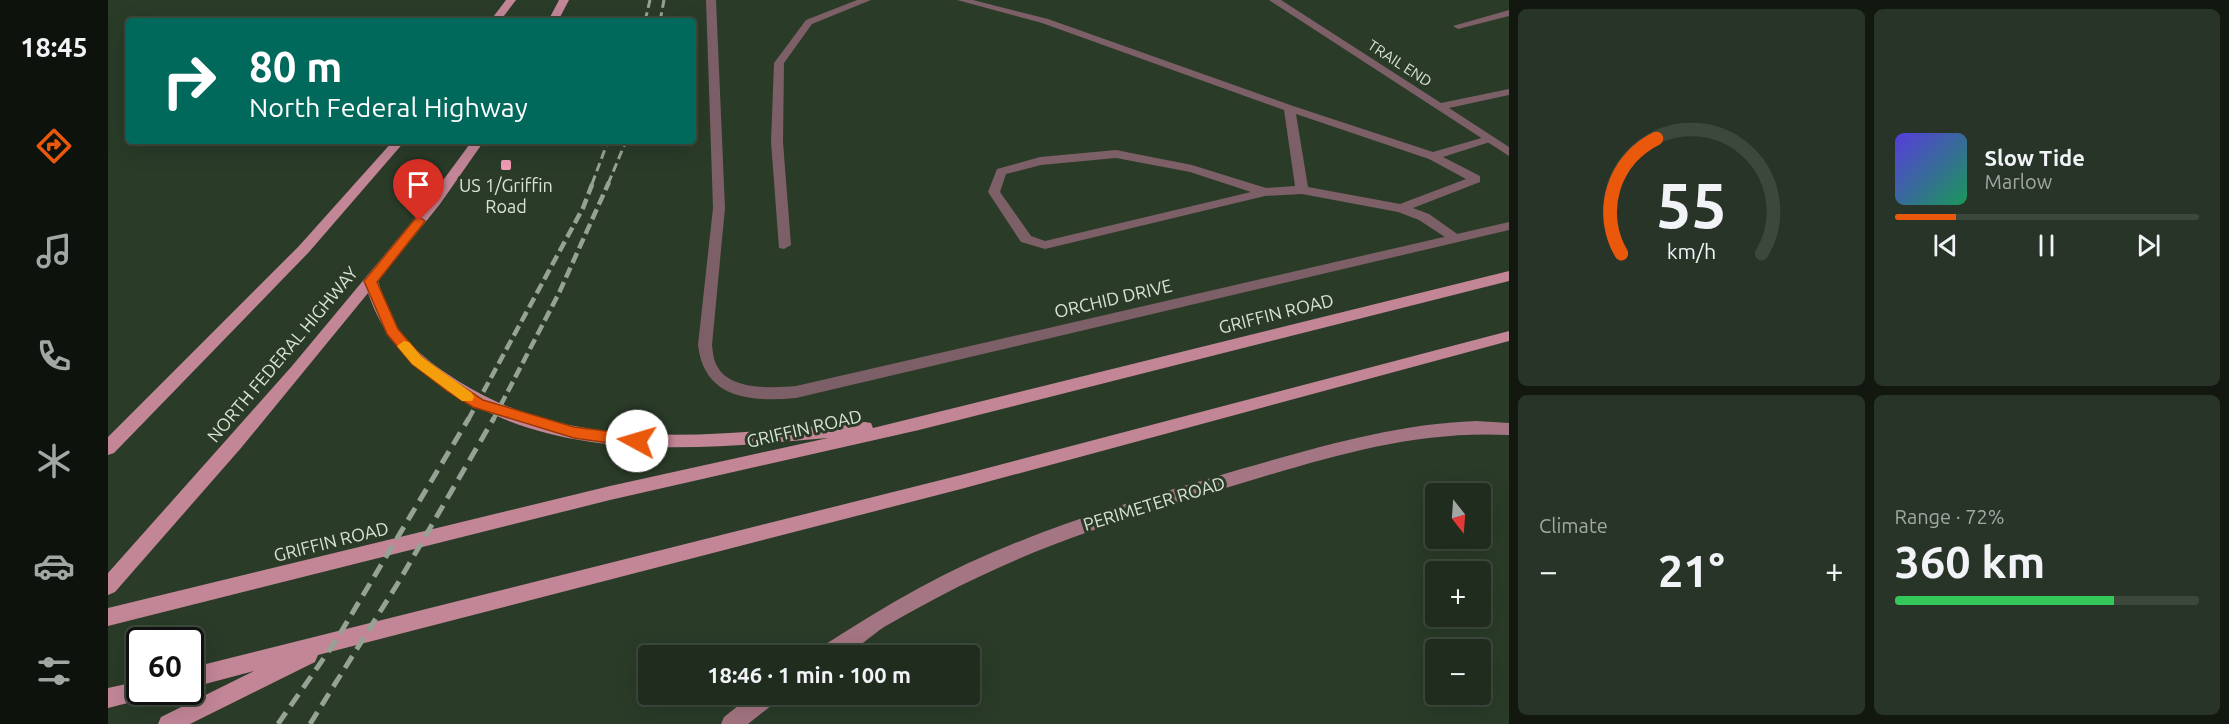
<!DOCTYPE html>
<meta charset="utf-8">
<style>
body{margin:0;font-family:Ubuntu,sans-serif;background:#283427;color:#f1f3f6;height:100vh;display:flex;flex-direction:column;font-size:22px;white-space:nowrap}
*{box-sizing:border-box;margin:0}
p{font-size:20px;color:#a2a7a4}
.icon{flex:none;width:33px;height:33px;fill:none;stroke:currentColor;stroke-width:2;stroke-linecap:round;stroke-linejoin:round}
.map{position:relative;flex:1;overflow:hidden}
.side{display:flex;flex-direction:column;gap:9px;padding:9px;background:#121810;width:720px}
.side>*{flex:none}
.guide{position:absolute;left:18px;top:18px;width:570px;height:126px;border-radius:6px;box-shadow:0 6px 24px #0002,0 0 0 2px #3d483c;background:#00695c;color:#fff;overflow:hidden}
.needle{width:39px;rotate:163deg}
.buttons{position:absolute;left:1317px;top:483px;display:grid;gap:12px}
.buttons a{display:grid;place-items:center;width:66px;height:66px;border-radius:6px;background:#202c1e;box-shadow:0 6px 24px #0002,0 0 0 2px #3d483c;font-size:30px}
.speed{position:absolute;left:18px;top:627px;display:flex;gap:12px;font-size:30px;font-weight:700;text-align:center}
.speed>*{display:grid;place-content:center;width:78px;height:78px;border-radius:50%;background:#202c1e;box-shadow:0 6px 24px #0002,0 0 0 2px #3d483c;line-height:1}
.speed .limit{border:3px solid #111;border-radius:9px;background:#fff;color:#111}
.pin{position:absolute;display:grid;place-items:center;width:51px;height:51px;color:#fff;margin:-62px -26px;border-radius:50% 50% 50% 0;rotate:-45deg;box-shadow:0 0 6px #0007}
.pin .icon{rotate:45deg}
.me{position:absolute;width:66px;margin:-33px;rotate:276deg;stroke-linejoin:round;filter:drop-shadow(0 0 4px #0008)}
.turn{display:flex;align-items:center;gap:21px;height:126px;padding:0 24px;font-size:27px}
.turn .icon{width:78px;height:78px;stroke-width:2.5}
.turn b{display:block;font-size:42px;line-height:51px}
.big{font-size:45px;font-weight:700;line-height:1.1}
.side .tile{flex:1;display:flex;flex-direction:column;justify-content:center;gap:9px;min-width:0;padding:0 21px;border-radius:9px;background:#283427}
.side .dial{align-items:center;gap:0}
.dial svg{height:156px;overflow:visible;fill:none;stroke:#3d483c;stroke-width:7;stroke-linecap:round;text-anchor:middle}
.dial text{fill:#f1f3f6;stroke:none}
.song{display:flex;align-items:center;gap:18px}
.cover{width:72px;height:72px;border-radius:9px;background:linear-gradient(135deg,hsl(250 70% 55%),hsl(150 70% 35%))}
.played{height:6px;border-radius:3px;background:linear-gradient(90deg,#ea580c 20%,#3d483c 20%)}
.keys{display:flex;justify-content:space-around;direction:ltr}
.heat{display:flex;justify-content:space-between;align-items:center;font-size:33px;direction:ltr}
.charge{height:9px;border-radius:4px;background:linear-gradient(90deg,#34c759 72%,#3d483c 0)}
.side .tiles{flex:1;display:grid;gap:9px;grid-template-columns:repeat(2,1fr)}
.trip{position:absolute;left:530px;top:645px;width:342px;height:60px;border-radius:6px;background:#202c1e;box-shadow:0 6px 24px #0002,0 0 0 2px #3d483c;font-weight:700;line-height:60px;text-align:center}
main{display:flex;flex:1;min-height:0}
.dock{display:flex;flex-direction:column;width:108px;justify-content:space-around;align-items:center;background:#0d120c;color:#a2a7a4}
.dock .icon{width:42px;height:42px}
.dock .on{color:#ea580c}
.dock b{font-size:27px;color:#f1f3f6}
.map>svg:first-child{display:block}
</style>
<main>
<nav class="dock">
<b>18:45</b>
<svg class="icon on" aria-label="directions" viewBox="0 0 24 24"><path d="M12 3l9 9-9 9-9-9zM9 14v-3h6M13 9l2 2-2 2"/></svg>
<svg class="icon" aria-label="music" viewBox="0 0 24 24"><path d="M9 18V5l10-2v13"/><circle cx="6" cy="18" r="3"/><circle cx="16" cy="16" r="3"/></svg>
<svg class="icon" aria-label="phone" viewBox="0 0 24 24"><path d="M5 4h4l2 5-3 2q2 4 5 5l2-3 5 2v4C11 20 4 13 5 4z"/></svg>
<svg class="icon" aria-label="climate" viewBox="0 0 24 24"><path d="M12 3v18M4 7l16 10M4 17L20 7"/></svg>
<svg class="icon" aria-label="car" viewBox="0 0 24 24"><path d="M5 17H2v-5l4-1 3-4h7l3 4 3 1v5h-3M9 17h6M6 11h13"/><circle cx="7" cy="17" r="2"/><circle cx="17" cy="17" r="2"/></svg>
<svg class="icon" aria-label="filters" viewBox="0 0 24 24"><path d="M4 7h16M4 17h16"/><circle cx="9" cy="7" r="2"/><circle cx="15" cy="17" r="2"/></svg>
</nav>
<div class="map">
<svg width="1401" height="724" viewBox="0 0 1401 724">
<rect width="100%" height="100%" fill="#2a3b28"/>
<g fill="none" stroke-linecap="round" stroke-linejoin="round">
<path fill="#7d5f67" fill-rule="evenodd" d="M749,0H763L704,24L676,63L675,142L683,245L676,249L671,248L663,142L666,63L698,20Z
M849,0H865L940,19L1185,106L1325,152L1377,137H1385V141L1335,157L1372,176V182L1305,208L1321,214L1355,238L1353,241H1343L1311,220L1290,212L1194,194L1157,196L937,249L913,242L880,192L889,169L932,157L1008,150L1084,165L1158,188L1187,186L1176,110L934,23ZM1188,114L1321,159L1358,179L1292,204L1200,187ZM1008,158L1082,172L1143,192L937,241L923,236L892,192L898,174L933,165Z
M1401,10V16L1350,29L1345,26Z"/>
<path fill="#7d5f67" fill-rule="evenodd" d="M598,0H608L617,208L604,345C605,351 605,358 608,364C620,391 664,388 688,386L1401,222V230L688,398C643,402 596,399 590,345L605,208Z
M1161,0H1173L1333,103L1401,89V95L1341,108L1401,147V156Z"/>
<path fill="#a47582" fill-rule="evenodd" d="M1368,421L1401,423V435C1302,430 1215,459 1121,487C1038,512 955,537 877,574C842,590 809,608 776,627C764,635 747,651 735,655C727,658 715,656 707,656L710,649C743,628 776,607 811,588C912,533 1024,501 1133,469C1211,447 1287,424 1368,421Z
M645,694H672L669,701L640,724H613L616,717Z"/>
<path fill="#c28697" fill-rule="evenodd" d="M398,0H408L392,21H382Z
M451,0H461L450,21H440Z
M285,141H297L201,252L6,453L0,455V437L191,246Z
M364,141H376L332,204L270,281C275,297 280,313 289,327C304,350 327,366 350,381C472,458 620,433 757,422L763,423L765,428L1401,271V281L811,430L502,500L0,626V608L502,486L720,438C593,449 456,464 343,392C301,364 277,341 260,293L133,448L7,592L0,595V573L184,366L308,217Z
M1401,331V341L853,489L210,655L207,662L82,724H50L53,717L146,671L82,688V668L853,475Z
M32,681V692H42L39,698L0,708V688Z"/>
<path stroke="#96a394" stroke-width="3" stroke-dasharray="9 4.5" stroke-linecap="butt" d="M537,21L542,0
M552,21L556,0
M484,184L500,141
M500,184L518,141"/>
<path stroke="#96a394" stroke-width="4.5" stroke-dasharray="11 5" stroke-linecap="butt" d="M360,420L475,208L485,182
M385,420L451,293L501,182"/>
<path stroke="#96a394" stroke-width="5" stroke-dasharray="14 8" stroke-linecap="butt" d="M170,724L227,642L361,418
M202,724L290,583L386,418"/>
</g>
<path fill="#ea580c" stroke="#983908" stroke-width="1.5" d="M311,217L317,221L315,224L269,282L290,329L314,357L349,383L375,400L466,427L529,435L534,437L537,441L534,446L529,447L466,438L365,407L339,391L304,364L279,334L256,281L307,219Z"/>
<path fill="#f59e0b" d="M296,341L301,342L314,357L364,393L366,397L364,401H354L304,364L289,346Z"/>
<rect fill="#f09ab4" stroke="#2a3b28" stroke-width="2" x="392" y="159" width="12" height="12" rx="3"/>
<g text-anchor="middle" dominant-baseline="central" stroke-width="6" stroke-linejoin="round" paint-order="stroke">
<g font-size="15" fill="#d8e2d6" stroke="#2a3b28">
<text transform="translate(1292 63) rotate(33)">TRAIL END</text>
</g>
<g font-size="18" fill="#d8e2d6" stroke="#2a3b28">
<text x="398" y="185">US 1/Griffin<tspan x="398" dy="21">Road</tspan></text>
</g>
<g font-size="18" fill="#d8e2d6" stroke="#2a3b28">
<text transform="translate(1005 298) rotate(-13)">ORCHID DRIVE</text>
<text transform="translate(1168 313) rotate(-14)">GRIFFIN ROAD</text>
<text transform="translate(174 354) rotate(-50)">NORTH FEDERAL HIGHWAY</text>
<text transform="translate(696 428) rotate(-13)">GRIFFIN ROAD</text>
<text transform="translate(1046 503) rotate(-17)">PERIMETER ROAD</text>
<text transform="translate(223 541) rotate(-14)">GRIFFIN ROAD</text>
</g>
</g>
</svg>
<div class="buttons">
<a><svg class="needle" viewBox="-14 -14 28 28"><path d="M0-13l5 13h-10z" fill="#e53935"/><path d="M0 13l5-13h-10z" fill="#a2a7a4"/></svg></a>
<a>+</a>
<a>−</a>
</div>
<div class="speed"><div class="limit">60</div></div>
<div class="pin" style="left:311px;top:221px;background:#d93025"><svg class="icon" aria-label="arrive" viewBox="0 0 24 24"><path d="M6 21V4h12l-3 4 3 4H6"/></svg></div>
<svg class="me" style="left:529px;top:441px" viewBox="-20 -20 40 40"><circle r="19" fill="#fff"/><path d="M0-13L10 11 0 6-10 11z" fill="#ea580c"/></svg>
<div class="trip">18:46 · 1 min · 100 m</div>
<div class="guide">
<div class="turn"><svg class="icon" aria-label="right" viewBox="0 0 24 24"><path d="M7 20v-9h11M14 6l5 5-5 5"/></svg><div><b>80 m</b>North Federal Highway</div></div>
</div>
</div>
<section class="side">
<div class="tiles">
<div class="tile dial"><svg viewBox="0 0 100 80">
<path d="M14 69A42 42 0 1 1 86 69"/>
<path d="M14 69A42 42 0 0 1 32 10" stroke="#ea580c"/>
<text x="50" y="56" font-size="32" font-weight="700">55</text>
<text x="50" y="72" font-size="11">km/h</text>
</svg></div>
<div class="tile">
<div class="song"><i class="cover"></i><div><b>Slow Tide</b><p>Marlow</p></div></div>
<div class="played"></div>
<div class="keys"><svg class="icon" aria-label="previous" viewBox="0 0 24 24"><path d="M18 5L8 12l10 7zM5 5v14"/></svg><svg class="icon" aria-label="pause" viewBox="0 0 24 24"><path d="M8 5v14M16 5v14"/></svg><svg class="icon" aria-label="next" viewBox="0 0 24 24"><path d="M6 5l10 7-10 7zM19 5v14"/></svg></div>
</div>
<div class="tile"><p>Climate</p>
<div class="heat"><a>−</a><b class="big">21°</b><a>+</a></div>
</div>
<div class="tile"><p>Range · 72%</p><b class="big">360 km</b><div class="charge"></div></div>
</div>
</section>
</main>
